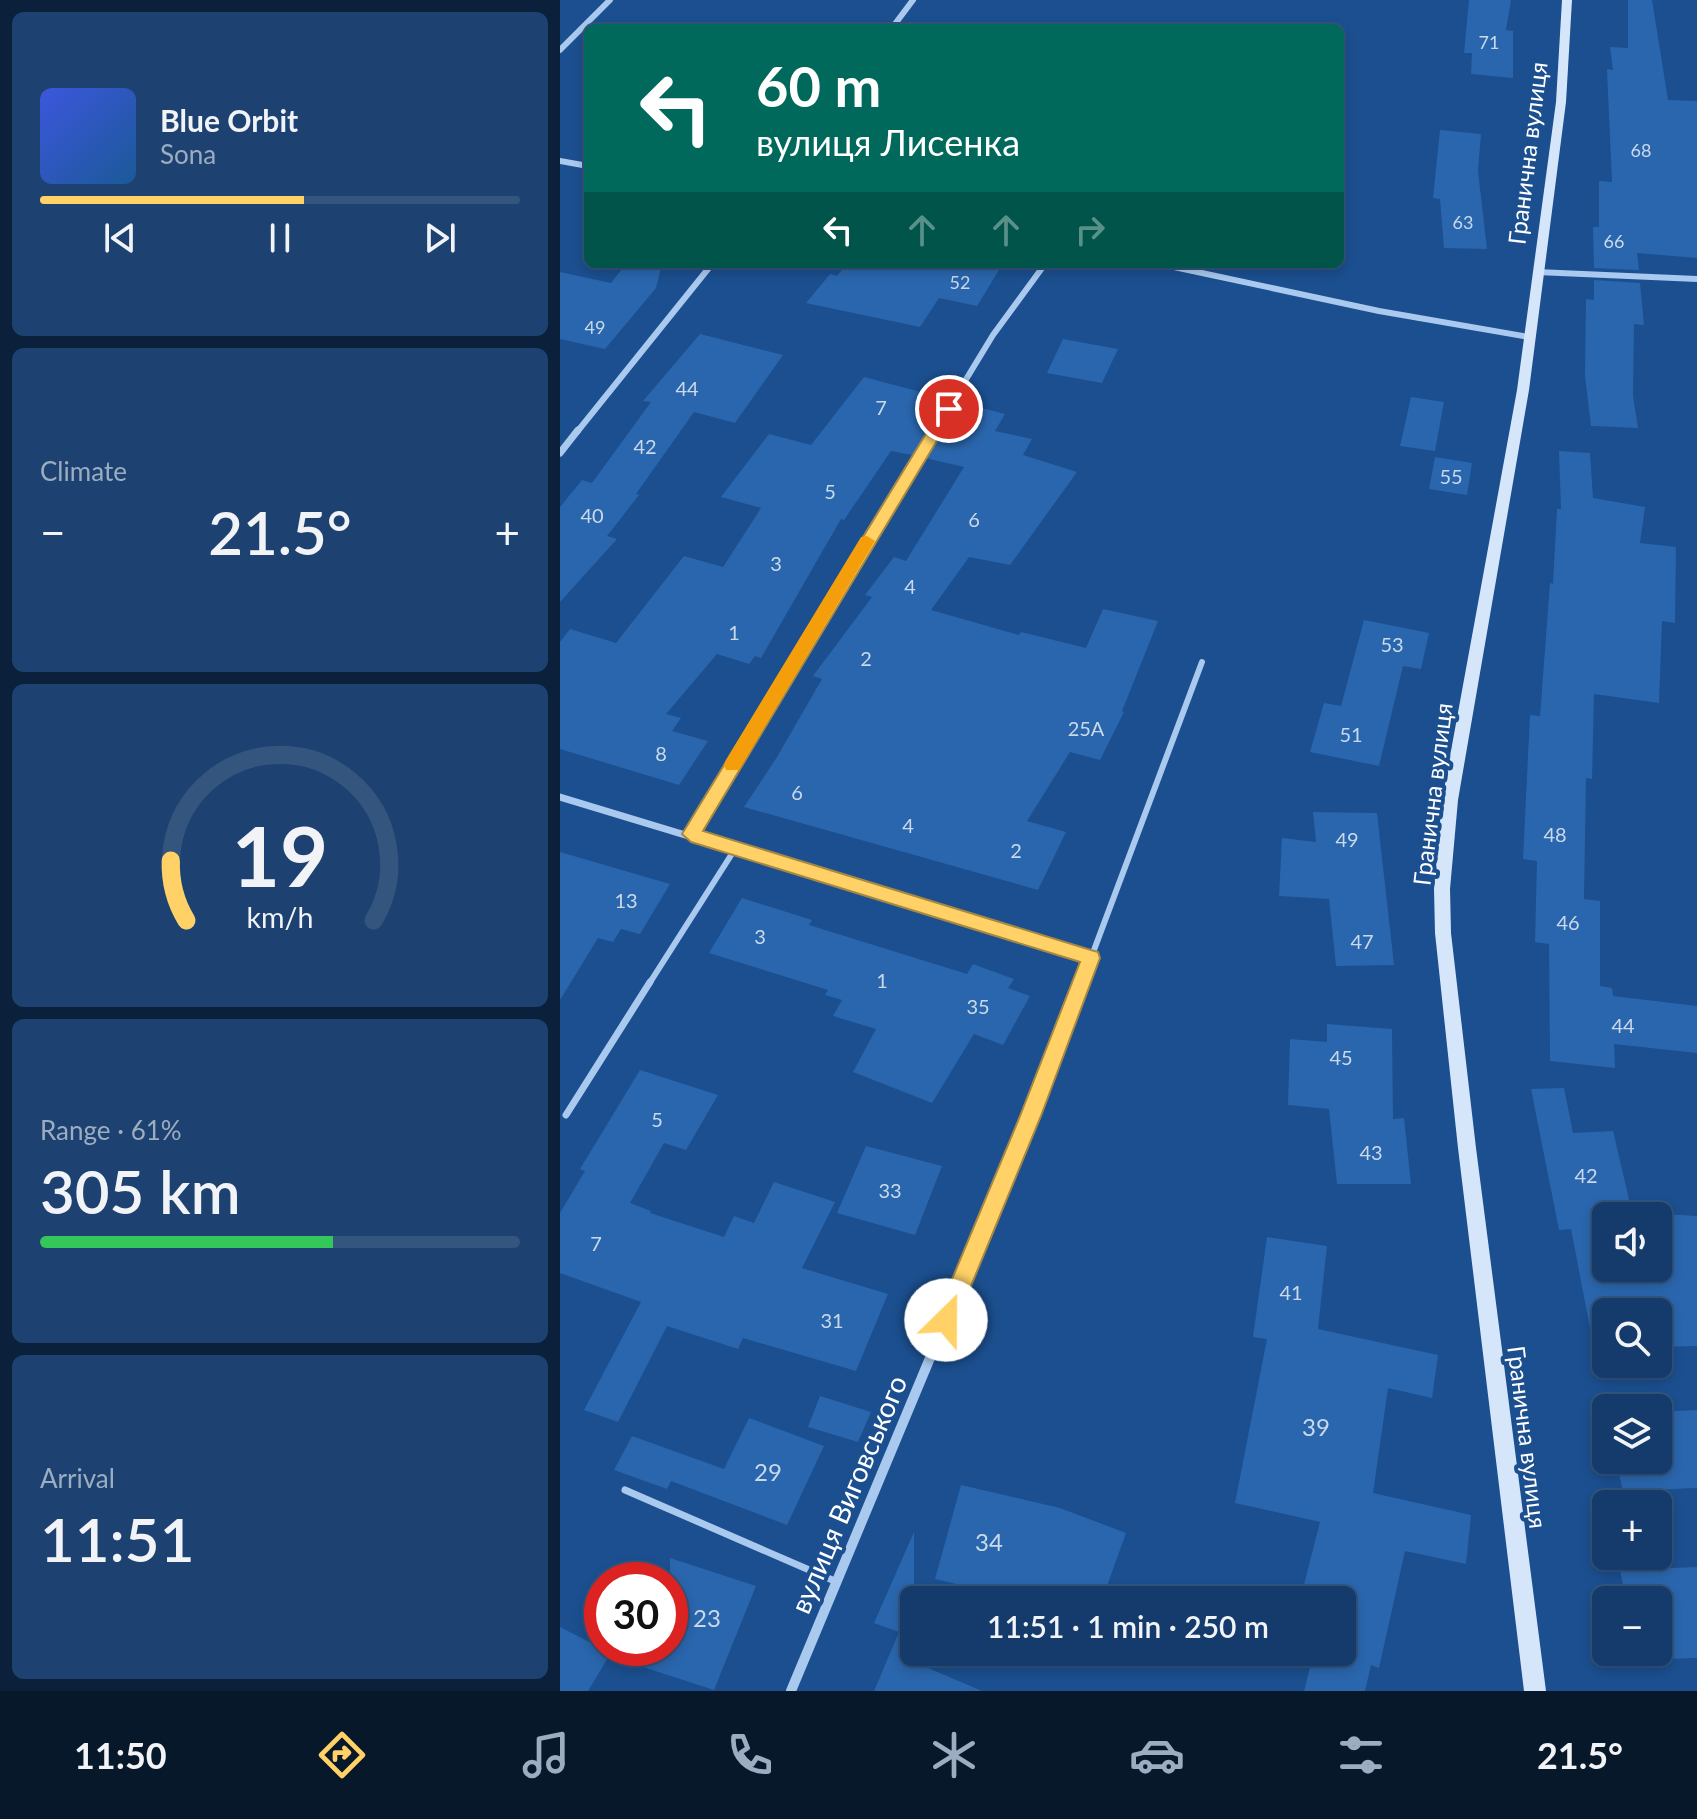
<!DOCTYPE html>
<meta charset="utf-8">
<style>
body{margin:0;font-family:Lato,sans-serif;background:#1d4271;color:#f1f3f6;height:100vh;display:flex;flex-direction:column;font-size:30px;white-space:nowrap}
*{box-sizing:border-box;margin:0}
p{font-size:26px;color:#9dadc1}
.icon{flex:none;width:44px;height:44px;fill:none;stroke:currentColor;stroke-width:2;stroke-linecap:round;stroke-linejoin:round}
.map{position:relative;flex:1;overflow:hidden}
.side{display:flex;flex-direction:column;gap:12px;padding:12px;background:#0b203b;width:560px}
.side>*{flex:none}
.hud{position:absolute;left:24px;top:24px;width:760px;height:244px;border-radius:12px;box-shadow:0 4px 12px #0003,0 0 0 2px #33557e;background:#00695c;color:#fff;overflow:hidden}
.buttons{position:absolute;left:1032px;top:1202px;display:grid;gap:16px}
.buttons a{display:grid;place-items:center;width:80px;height:80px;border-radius:12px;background:#143b6b;box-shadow:0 4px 12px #0003,0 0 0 2px #33557e;font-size:40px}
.speed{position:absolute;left:24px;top:1562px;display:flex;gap:16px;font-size:40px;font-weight:700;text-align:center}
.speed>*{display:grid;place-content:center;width:104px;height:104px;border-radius:50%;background:#143b6b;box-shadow:0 4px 12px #0003,0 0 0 2px #33557e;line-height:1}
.speed .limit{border:12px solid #d22;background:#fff;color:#111}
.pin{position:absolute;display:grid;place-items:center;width:68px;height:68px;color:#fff;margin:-34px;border:4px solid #fff;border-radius:50%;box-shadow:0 2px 8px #0007}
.me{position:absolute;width:88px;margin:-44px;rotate:23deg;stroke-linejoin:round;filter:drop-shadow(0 0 6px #0008)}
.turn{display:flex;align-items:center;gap:28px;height:168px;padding:0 40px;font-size:36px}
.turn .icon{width:104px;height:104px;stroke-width:2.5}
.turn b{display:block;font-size:56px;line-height:68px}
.lanes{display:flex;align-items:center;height:76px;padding:0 40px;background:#0003;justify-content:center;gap:40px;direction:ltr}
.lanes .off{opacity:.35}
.big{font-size:60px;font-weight:600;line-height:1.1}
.side .card{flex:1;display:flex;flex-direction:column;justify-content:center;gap:12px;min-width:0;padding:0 28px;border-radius:12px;background:#1d4271}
.side .dial{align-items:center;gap:0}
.dial svg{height:208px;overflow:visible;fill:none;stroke:#33557e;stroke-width:7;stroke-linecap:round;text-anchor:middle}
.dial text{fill:#f1f3f6;stroke:none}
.song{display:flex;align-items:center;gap:24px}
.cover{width:96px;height:96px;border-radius:12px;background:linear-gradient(135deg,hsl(230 70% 55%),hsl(210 70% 35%))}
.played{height:8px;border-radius:4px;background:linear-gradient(90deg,#ffd166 55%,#33557e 55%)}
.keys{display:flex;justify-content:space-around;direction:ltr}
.heat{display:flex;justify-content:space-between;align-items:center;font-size:44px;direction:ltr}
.charge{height:12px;border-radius:6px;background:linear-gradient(90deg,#34c759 61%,#33557e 0)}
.trip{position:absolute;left:340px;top:1586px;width:456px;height:80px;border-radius:12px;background:#143b6b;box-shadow:0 4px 12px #0003,0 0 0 2px #33557e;font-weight:600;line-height:80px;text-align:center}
.tabs{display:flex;height:128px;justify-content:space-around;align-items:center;background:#08182b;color:#9dadc1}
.tabs .icon{width:56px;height:56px}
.tabs .on{color:#ffd166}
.tabs b{font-size:36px;color:#f1f3f6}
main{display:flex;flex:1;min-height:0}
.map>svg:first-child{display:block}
</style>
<main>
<section class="side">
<div class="card">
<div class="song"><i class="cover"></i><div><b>Blue Orbit</b><p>Sona</p></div></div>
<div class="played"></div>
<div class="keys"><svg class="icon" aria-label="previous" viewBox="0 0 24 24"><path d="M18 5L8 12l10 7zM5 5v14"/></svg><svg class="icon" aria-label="pause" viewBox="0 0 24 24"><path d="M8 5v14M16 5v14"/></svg><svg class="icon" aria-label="next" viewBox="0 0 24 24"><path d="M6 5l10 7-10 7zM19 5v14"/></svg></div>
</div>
<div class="card"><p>Climate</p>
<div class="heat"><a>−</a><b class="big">21.5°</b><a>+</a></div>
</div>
<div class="card dial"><svg viewBox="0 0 100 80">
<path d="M14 69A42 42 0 1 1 86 69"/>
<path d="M14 69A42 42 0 0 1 8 46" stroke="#ffd166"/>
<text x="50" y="56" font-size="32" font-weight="700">19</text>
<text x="50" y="72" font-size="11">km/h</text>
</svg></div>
<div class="card"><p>Range · 61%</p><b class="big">305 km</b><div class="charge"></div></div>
<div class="card"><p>Arrival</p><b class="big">11:51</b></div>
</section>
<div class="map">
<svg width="1137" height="1691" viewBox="0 0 1137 1691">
<rect width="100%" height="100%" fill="#1b4f8f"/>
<path fill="#2a66ad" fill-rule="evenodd" d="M909,0H951L946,30L953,31V78L911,74L912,53H904Z
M1068,0H1092L1108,100L1137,101V258L1077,253L1079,270L1034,268L1033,227H1039V181L1052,182L1047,69L1053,70L1050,47L1068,48Z
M880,130L921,134L918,171L927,249L884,248L880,199L873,198Z
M66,264H102L96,288L45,349L0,339V272L51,283Z
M287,264H410L439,270L417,306L379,298L360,327L246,303L270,274L277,276Z
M1034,280L1080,283L1084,325L1074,324L1073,396L1078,428L1031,426L1025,376L1026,299L1034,300Z
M140,334L223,355L175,423L134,412L76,494L79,495L47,536L57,539L0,602V507L22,480L32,483L91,402L83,401Z
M503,339L558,349L542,383L487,373Z
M304,377L387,399L352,455L331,451L284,520L281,519L201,658L195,656L189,664L157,654L106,714L121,718L112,731L148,741L119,785L0,749V642L10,629L56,643L124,556L163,567L201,508L161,497L209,434L251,445Z
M851,397L884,402L875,451L840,446Z
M399,402L445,414L435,431L472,439L463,455L517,472L450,565L409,557L371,610L459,635L461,632L526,648L543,609L598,621L562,711L564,712L540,760L510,752L467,821L506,832L478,890L184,807L217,757L262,679L253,676L312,597L305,595L334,557L346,561L404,467L365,458Z
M999,451L1030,453L1033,498L1085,507L1080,543L1116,547L1115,623L1102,621L1099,703L1034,694L1032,779L1026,778L1024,899L1040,901V986L1052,988L1053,996L1137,1006V1053L1054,1044L1055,1068L990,1061L989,944L975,942L977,861L963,859L970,715L980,716L990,583L993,584L997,509H1001Z
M875,457L912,463L907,495L869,489Z
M804,620L869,633L861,669L843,666L819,766L750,752L764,703L781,706Z
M753,812L817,813L834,965L776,966L769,899L719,896L722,838L756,842Z
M0,852L110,884L80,934L61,929L53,942L38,938L0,1000Z
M182,898L252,920L249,925L407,974L413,964L454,979L448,988L470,996L443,1045L414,1034L372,1103L293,1072L316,1029L273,1016L282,1000L265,995L268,990L149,953Z
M767,1024L832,1029L833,1119L844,1118L851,1184H777L769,1109L728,1105L730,1039L767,1042Z
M80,1070L158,1095L126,1150L104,1143L70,1203L91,1211L90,1213L164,1237L174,1216L194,1223L214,1182L275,1202L242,1268L328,1294L296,1371L183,1338L178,1349L107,1326L58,1422L24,1410L81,1302L0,1273V1213L25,1171L20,1169Z
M1004,1088L1013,1133L1053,1131L1072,1212L1137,1216V1346L1098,1347V1312H1046V1348L1034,1349L1011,1229L999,1230L971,1089ZM1046,1216H1098V1268H1046Z
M306,1146L382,1166L355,1235L277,1213Z
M707,1237L767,1246L758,1329L878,1355L872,1398L828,1388L813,1493L911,1515L906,1564L845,1551L819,1668L811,1665L805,1691H744L754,1652H782V1600H740L760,1522L675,1503L707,1339L693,1337Z
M260,1396L311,1412L298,1442L248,1427Z
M1137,1410V1488L1063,1491L1056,1460H1098V1412Z
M189,1418L264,1446L227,1525L111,1481L107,1489L54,1470L72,1436L164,1469Z
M401,1485L500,1508L566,1533L542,1600H464L375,1579Z
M354,1532V1662L422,1691H314L339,1632L314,1623Z
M110,1558L196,1586L154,1690L49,1656L28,1691H0V1627L45,1650L110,1648Z
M1137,1567V1658L1077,1660L1076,1652H1098V1600H1066L1060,1570Z"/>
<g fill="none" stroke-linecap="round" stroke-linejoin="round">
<path stroke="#a9c9ee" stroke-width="6" d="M531,958L642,662
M89,984L175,849"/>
<path stroke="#a9c9ee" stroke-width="7" d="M6,1115L90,982
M65,1490L277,1582"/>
<path stroke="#a9c9ee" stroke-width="6" d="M332,28L353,0
M0,50L50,0
M0,161L28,166
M600,264L819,311L969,337
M977,272L1137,279
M17,432L152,264
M374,432L433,335L485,264"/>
<path stroke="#a9c9ee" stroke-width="7" d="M0,453L18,430
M0,797L531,958L521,984
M131,834L375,430"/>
<path stroke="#a9c9ee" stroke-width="10" d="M231,1691L471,1116L522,982"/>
<path fill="#d6e6fa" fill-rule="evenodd" d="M1002,0H1012L1006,102L969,390L898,800L890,889L891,933L916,1148L986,1691H964L898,1148L875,933L874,889L882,800L957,390L996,102Z"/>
</g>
<path fill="#ffd166" stroke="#a68842" stroke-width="2" d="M389,404L396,409L143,831L531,950L538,952L540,958L481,1116L397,1320L394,1327L386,1330L378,1327L375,1320L460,1116L520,962L131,842L122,834L381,409Z"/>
<path fill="#f59e0b" d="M307,536L315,541L179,770H166L164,765L166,760L301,537Z"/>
<g text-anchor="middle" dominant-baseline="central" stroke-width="8" stroke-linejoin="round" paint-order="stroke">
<g font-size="18" fill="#cad9ea">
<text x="929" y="42">71</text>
<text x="1081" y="150">68</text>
<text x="903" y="222">63</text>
<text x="1054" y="241">66</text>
<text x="400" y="282">52</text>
<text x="35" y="327">49</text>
</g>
<g font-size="20" fill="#cad9ea">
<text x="127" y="388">44</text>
<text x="321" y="407">7</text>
<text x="85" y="446">42</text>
<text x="891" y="476">55</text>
<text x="270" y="491">5</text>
<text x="32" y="515">40</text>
<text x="414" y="519">6</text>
<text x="216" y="563">3</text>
<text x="350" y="586">4</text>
<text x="174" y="632">1</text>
<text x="832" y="644">53</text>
<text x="306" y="658">2</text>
<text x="526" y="728">25А</text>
<text x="791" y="734">51</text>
<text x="101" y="753">8</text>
<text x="237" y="792">6</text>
<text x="348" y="825">4</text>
<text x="995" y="834">48</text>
<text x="787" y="839">49</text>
<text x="456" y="850">2</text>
<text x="66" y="900">13</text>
<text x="1008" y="922">46</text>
<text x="200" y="936">3</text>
<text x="802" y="941">47</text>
<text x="322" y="980">1</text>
<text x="418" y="1006">35</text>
<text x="1063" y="1025">44</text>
<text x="781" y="1057">45</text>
<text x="97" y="1119">5</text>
<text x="811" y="1152">43</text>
<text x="1026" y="1175">42</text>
<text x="330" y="1190">33</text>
<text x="36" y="1243">7</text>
<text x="731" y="1292">41</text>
<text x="272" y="1320">31</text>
</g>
<g font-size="24" fill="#fff" stroke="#1b4f8f">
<text transform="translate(967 153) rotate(-83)">Гранична вулиця</text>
<text transform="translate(872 794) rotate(-83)">Гранична вулиця</text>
<text transform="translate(968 1437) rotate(83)">Гранична вулиця</text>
</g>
<g font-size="24" fill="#cad9ea">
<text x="756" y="1426">39</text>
<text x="208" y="1471">29</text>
<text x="429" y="1541">34</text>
<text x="147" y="1617">23</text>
</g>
<g font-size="28" fill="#fff" stroke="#1b4f8f">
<text transform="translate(288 1494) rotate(-67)">вулиця Виговського</text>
</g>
</g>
</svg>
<div class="buttons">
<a><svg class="icon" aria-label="sound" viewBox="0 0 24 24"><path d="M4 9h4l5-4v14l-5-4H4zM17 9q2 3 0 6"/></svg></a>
<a><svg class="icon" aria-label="search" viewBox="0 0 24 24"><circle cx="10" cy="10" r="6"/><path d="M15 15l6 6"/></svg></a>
<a><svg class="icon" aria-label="layers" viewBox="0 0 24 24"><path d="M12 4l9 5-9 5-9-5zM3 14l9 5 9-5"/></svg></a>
<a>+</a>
<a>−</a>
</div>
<div class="speed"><div class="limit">30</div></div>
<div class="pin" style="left:389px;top:409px;background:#d93025"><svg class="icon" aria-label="arrive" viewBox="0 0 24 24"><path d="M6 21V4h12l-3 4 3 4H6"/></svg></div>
<svg class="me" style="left:386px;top:1320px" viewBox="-20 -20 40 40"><circle r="19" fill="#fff"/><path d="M0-13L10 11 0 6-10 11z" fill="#ffd166"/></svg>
<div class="trip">11:51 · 1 min · 250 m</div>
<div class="hud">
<div class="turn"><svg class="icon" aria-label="left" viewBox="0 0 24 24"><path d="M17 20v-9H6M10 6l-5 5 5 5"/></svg><div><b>60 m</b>вулиця Лисенка</div></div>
<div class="lanes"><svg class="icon" aria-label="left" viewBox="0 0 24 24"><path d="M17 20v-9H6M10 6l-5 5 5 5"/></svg><svg class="icon off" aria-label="ahead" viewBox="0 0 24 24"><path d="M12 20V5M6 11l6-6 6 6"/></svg><svg class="icon off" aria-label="ahead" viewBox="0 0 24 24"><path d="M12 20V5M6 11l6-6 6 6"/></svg><svg class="icon off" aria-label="right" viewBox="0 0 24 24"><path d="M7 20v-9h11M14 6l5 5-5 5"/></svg></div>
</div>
</div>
</main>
<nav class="tabs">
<b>11:50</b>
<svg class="icon on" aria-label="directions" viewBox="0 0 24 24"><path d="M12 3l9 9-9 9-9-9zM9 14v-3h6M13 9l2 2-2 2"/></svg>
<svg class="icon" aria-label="music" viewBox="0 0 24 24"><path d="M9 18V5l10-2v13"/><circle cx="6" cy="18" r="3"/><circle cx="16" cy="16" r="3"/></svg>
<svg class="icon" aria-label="phone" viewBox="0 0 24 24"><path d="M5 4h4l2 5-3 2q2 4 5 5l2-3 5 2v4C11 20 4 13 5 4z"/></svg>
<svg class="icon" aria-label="climate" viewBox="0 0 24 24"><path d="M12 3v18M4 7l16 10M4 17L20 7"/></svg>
<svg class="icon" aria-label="car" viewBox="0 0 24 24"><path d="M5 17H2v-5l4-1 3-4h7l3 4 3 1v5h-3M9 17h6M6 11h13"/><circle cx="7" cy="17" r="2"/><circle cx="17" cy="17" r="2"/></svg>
<svg class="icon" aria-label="filters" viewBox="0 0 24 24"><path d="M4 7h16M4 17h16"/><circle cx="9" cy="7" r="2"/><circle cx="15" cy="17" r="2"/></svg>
<b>21.5°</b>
</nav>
